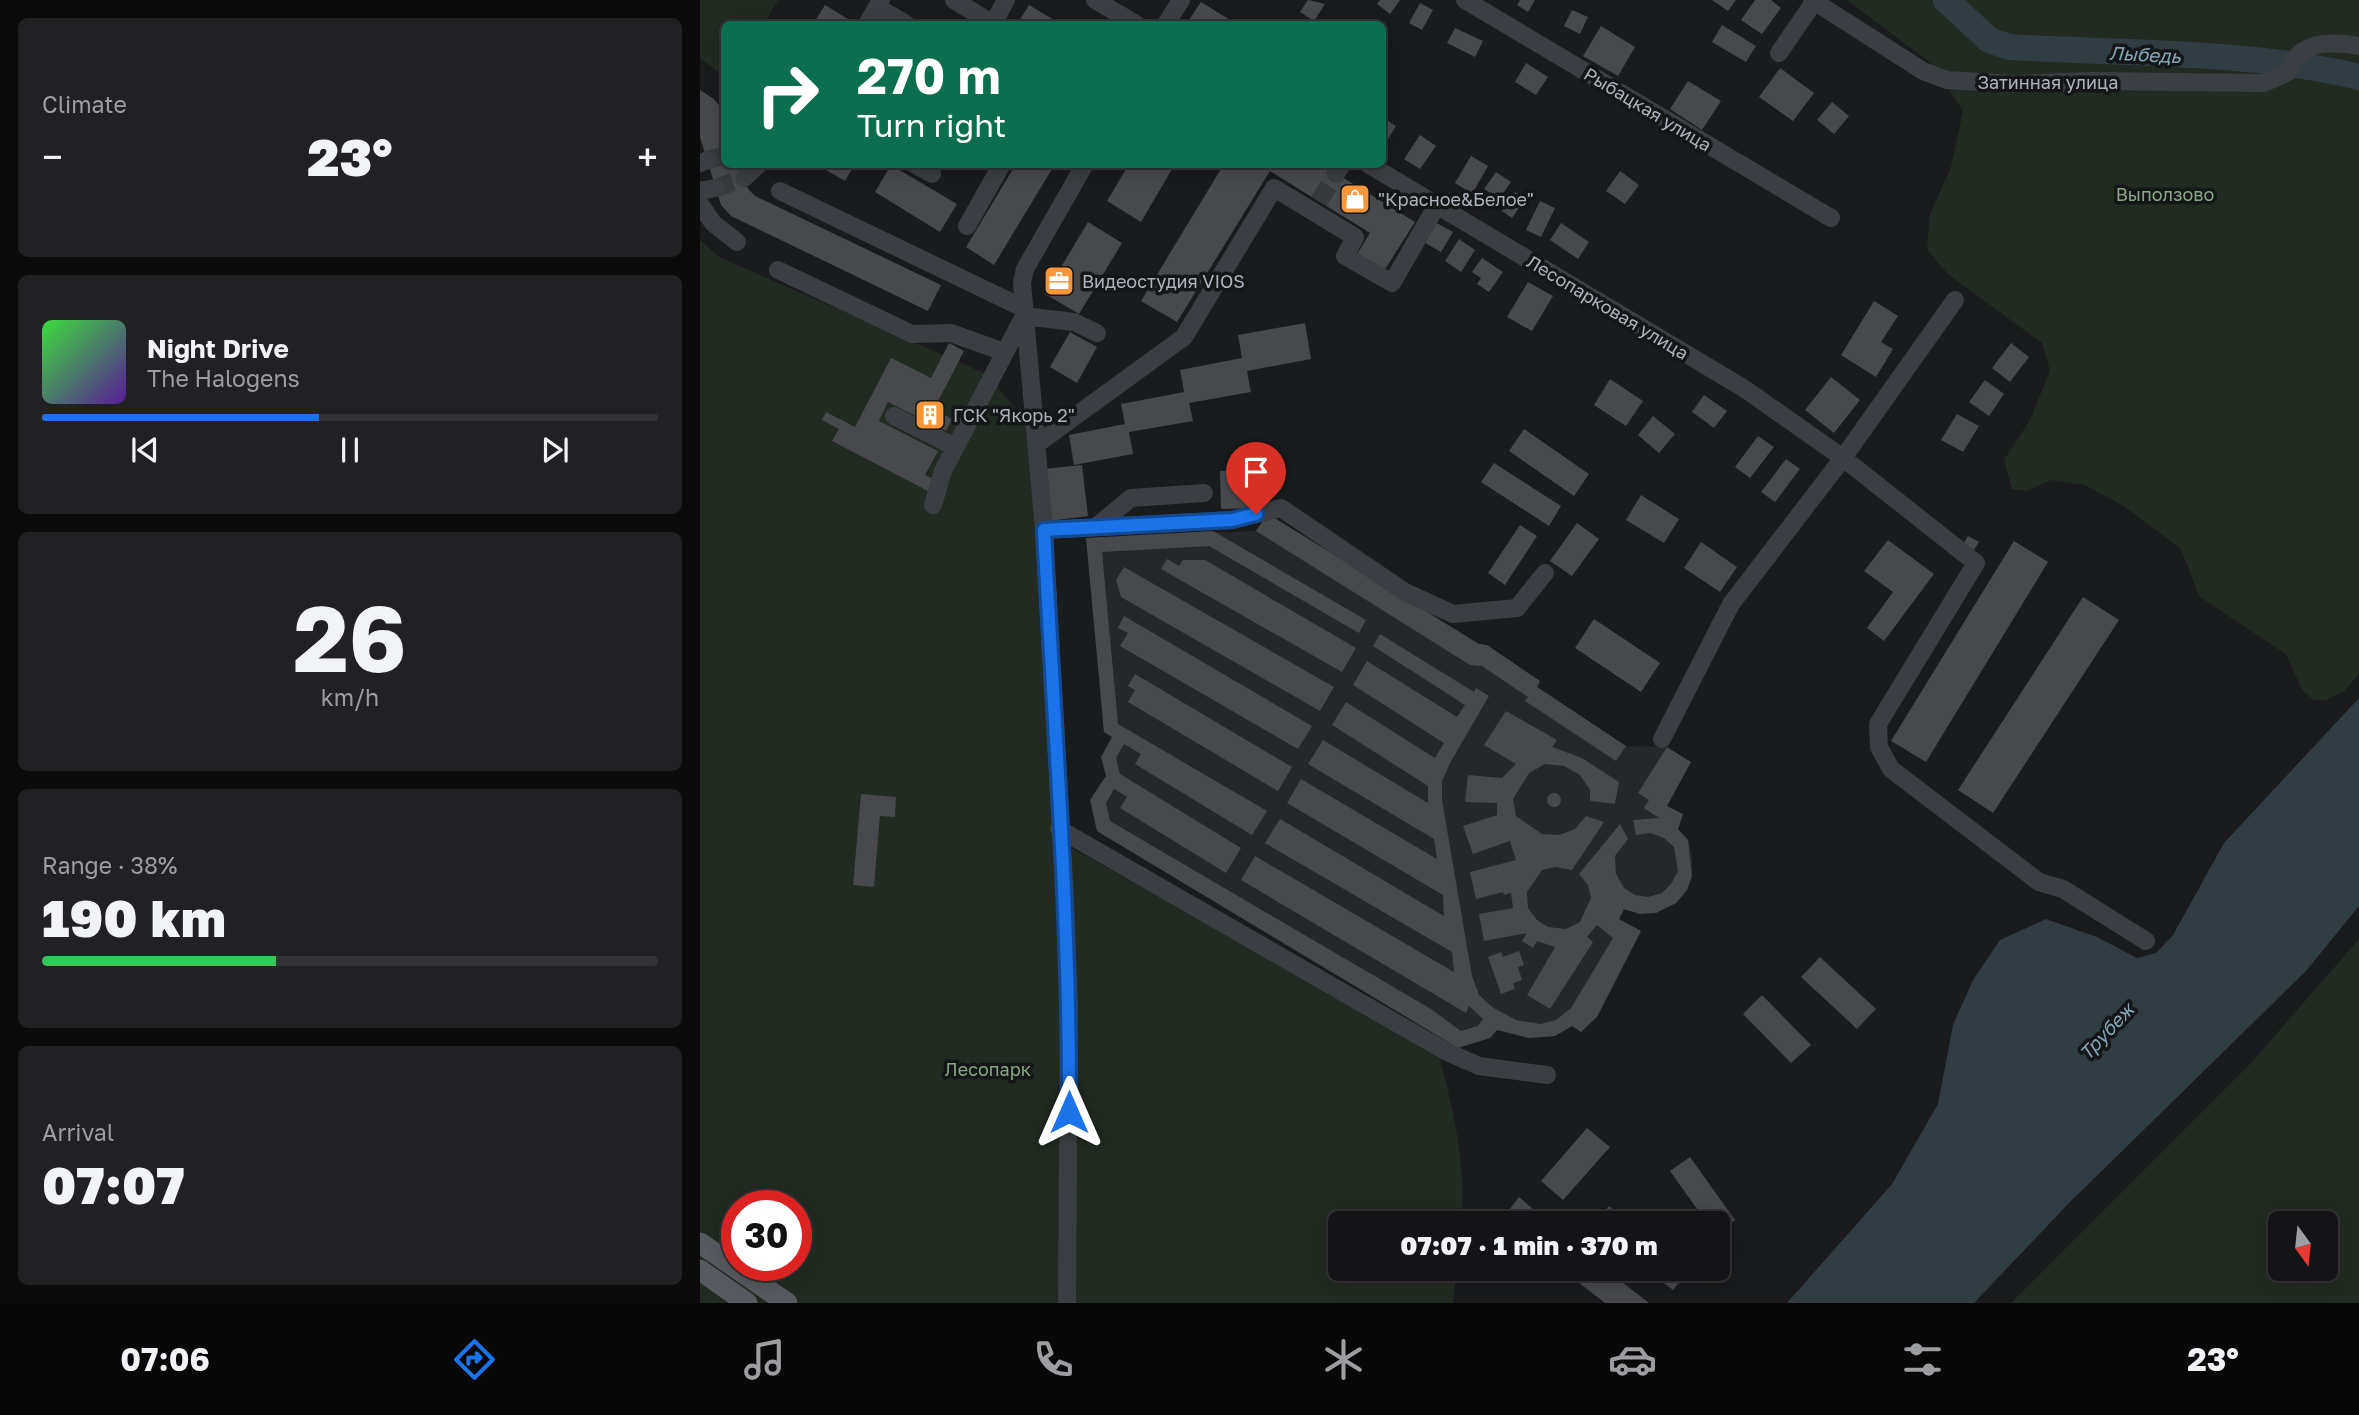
<!DOCTYPE html>
<meta charset="utf-8">
<style>
body{margin:0;font-family:"Golos Text",sans-serif;background:#212123;color:#f1f3f6;height:100vh;display:flex;flex-direction:column;font-size:26px;white-space:nowrap}
*{box-sizing:border-box;margin:0}
p{font-size:23px;color:#9d9ea1}
.icon{flex:none;width:38px;height:38px;fill:none;stroke:currentColor;stroke-width:2;stroke-linecap:round;stroke-linejoin:round}
.map{position:relative;flex:1;overflow:hidden}
.details{display:flex;flex-direction:column;gap:18px;padding:18px;background:#0b0b0c;width:700px}
.details>*{flex:none}
.top-card{position:absolute;left:21px;top:21px;width:665px;height:147px;border-radius:10px;box-shadow:0 4px 18px #0003,0 0 0 2px #333335;background:#0b6e4f;color:#fff;overflow:hidden}
.needle{width:46px;rotate:165deg}
.fabs{position:absolute;left:1568px;top:1211px;display:grid;gap:14px}
.fabs a{display:grid;place-items:center;width:70px;height:70px;border-radius:10px;background:#141416;box-shadow:0 4px 18px #0003,0 0 0 2px #333335;font-size:35px}
.speed{position:absolute;left:21px;top:1190px;display:flex;gap:14px;font-size:35px;font-weight:700;text-align:center}
.speed>*{display:grid;place-content:center;width:91px;height:91px;border-radius:50%;background:#141416;box-shadow:0 4px 18px #0003,0 0 0 2px #333335;line-height:1}
.speed .limit{border:10px solid #d22;background:#fff;color:#111}
.pin{position:absolute;display:grid;place-items:center;width:60px;height:60px;color:#fff;margin:-72px -30px;border-radius:50% 50% 50% 0;rotate:-45deg;box-shadow:0 0 7px #0007}
.pin .icon{rotate:45deg}
.me{position:absolute;width:77px;margin:-38px;rotate:0deg;stroke-linejoin:round;filter:drop-shadow(0 0 5px #0008)}
.turn{display:flex;align-items:center;gap:24px;height:147px;padding:0 21px;font-size:32px}
.turn .icon{width:91px;height:91px;stroke-width:2.5}
.turn b{display:block;font-size:49px;line-height:60px}
.big{font-size:52px;font-weight:800;line-height:1.1}
.details .widget{flex:1;display:flex;flex-direction:column;justify-content:center;gap:10px;min-width:0;padding:0 24px;border-radius:10px;background:#212123}
.details .dial{align-items:center;gap:0}
.dial b{font-size:91px;line-height:1}
.song{display:flex;align-items:center;gap:21px}
.cover{width:84px;height:84px;border-radius:10px;background:linear-gradient(135deg,hsl(120 70% 55%),hsl(270 70% 35%))}
.played{height:7px;border-radius:4px;background:linear-gradient(90deg,#1a73e8 45%,#333335 45%)}
.keys{display:flex;justify-content:space-around;direction:ltr}
.heat{display:flex;justify-content:space-between;align-items:center;font-size:38px;direction:ltr}
.charge{height:10px;border-radius:5px;background:linear-gradient(90deg,#34c759 38%,#333335 0)}
.trip{position:absolute;left:628px;top:1211px;width:402px;height:70px;border-radius:10px;background:#141416;box-shadow:0 4px 18px #0003,0 0 0 2px #333335;font-weight:800;line-height:70px;text-align:center}
.dock{display:flex;height:112px;justify-content:space-around;align-items:center;background:#080809;color:#9d9ea1}
.dock .icon{width:49px;height:49px}
.dock .selected{color:#1a73e8}
.dock b{font-size:32px;color:#f1f3f6}
main{display:flex;flex:1;min-height:0}
.map>svg:first-child{display:block}
</style>
<main>
<section class="details">
<div class="widget"><p>Climate</p>
<div class="heat"><a>−</a><b class="big">23°</b><a>+</a></div>
</div>
<div class="widget">
<div class="song"><i class="cover"></i><div><b>Night Drive</b><p>The Halogens</p></div></div>
<div class="played"></div>
<div class="keys"><svg class="icon" aria-label="previous" viewBox="0 0 24 24"><path d="M18 5L8 12l10 7zM5 5v14"/></svg><svg class="icon" aria-label="pause" viewBox="0 0 24 24"><path d="M8 5v14M16 5v14"/></svg><svg class="icon" aria-label="next" viewBox="0 0 24 24"><path d="M6 5l10 7-10 7zM19 5v14"/></svg></div>
</div>
<div class="widget dial"><b>26</b><p>km/h</p></div>
<div class="widget"><p>Range · 38%</p><b class="big">190 km</b><div class="charge"></div></div>
<div class="widget"><p>Arrival</p><b class="big">07:07</b></div>
</section>
<div class="map">
<svg width="1659" height="1303" viewBox="0 0 1659 1303">
<rect width="100%" height="100%" fill="#1a1b1d"/>
<path fill="#26272a" d="M568,514L778,644L787,645L840,681L838,687L926,746L967,747L991,762L967,806L983,814L978,829L988,840L992,856V876L987,890L976,903L956,913L924,910L919,919L941,931L897,1017L881,1032L872,1026L855,1036L829,1038L797,1030L790,1038L758,1048L397,831L390,800L406,776L401,757L412,737L404,732L386,538L555,531Z"/>
<path fill="#222b22" fill-rule="evenodd" d="M0,0H78L64,24H24V76L0,58Z
M1147,0H1659V674L1644,691L1626,700H1614L1602,690L1586,654L1499,596L1481,549L1422,505L1385,485L1351,480L1327,491L1312,489L1304,460L1330,420L1350,371L1342,343L1248,274L1227,250L1230,214L1251,167L1263,111L1231,63Z
M0,240L19,257L286,374L327,422L360,842L571,958L740,1059C754,1114 767,1166 761,1223H640V1269H757L753,1303H0ZM37,1206H96V1265H37Z
M1659,939V1303H1311L1551,1063ZM1626,1223V1269H1580V1223Z"/>
<path fill="#303d42" d="M1659,698V906L1606,971L1368,1204L1274,1303H1087L1192,1184L1238,1104L1253,1025L1273,980L1300,940L1346,919L1397,937L1437,958L1456,953L1473,935L1524,843Z"/>
<g fill="none" stroke-linecap="round" stroke-linejoin="round">
<path stroke="#303d42" stroke-width="26" d="M1246,0L1289,40L1309,47C1426,54 1544,50 1659,77"/>
</g>
<path fill="#47494d" d="M608,0L625,4L614,21L600,12Z
M680,0H700L690,14L677,4Z
M820,0H835L828,12L817,5Z
M1012,0H1036L1028,11Z
M1055,0H1071L1081,8L1062,34L1041,20Z
M501,2L532,21L530,24L487,23Z
M720,3L733,10L722,30L709,23Z
M125,5L153,22L152,24H113Z
M329,5L361,24H317Z
M872,10L888,17L880,34L864,26Z
M1022,25L1056,46L1046,62L1012,42Z
M901,26L935,47L918,76L883,56Z
M755,28L783,41L775,57L747,43Z
M826,63L848,77L836,95L815,82Z
M1080,68L1114,93L1093,121L1059,97Z
M988,81L1021,101L1002,130L970,109Z
M0,90L14,99L22,109L24,118V164H40L48,189L55,196L241,285L228,311L31,216L21,205L0,137Z
M1132,102L1149,116L1134,134L1117,120Z
M682,117L696,126L685,144L682,143Z
M720,135L736,146L720,169L704,159Z
M771,156L788,166L772,194L755,183Z
M116,164H155L145,181Z
M316,164H355L294,265L266,247Z
M429,164H475L441,222L407,201Z
M524,164H621L715,222L684,271L657,254L670,233L570,171L477,322L441,301Z
M191,165L257,204L240,232L175,192Z
M920,171L939,185L925,204L906,191Z
M796,172L811,182L799,199L784,189Z
M815,192L825,199L812,218L802,211Z
M840,201L855,208L841,237L826,230Z
M733,221L753,232L741,252L722,241Z
M388,222L422,243L379,314L345,294Z
M861,223L889,242L878,259L850,240Z
M759,239L775,250L761,272L745,261Z
M782,258L803,272L789,292L777,284L781,278L772,272Z
M828,282L853,296L832,331L807,317Z
M1174,301L1198,316L1181,342L1193,349L1176,377L1141,355Z
M605,323L611,359L547,371L551,392L489,403L493,421L429,432L433,454L374,465L369,435L425,424L421,404L484,392L480,370L542,358L538,335Z
M370,332L397,347L377,383L350,367Z
M249,343L264,351L234,409L252,419L246,431L188,402L179,421L238,451L225,475L234,479L228,491L132,441L139,429L122,420L126,412L155,427L191,358L231,378Z
M1311,343L1329,357L1310,382L1292,368Z
M1131,377L1160,400L1134,433L1105,410Z
M910,379L943,401L926,426L894,405Z
M1285,380L1304,394L1289,416L1269,402Z
M1004,395L1027,411L1014,428L992,412Z
M1257,414L1279,426L1263,452L1241,440Z
M953,416L975,434L959,453L938,435Z
M824,429L889,474L874,496L809,451Z
M1058,436L1074,447L1050,478L1035,467Z
M1086,459L1100,469L1075,502L1061,492Z
M794,463L861,506L849,526L781,482Z
M382,465L388,516L349,521L344,469Z
M558,470L559,508L521,509L520,471Z
M941,495L979,519L964,543L926,520Z
M568,514L779,644L787,645L840,681L837,687L926,746L916,761L825,701L828,697L782,666L770,665L556,531Z
M877,523L899,539L872,576L850,561Z
M820,525L837,536L805,585L788,573Z
M513,531L666,620L659,633L509,546L402,552L418,724L567,811L552,835L435,764L441,754L424,744L416,758L420,774L541,848L526,873L420,808L427,797L414,789L406,803L410,821L731,1009L761,1031L778,1026L783,1019L769,1006L766,1013L541,880L555,856L754,972L752,952L565,843L580,819L744,916L743,895L587,803L601,779L737,859L734,839L608,764L623,740L728,803V786L632,725L646,702L735,758L744,743L653,685L667,661L757,717L765,705L673,646L680,634L774,692L776,688L789,696L750,763L742,781V800L772,976L779,995L792,1007L816,1020L840,1024L856,1020L871,1008L913,938L897,925L887,937L893,942L850,1009L827,995L855,947L837,941L833,948L822,941L827,933L784,941L779,914L813,908L811,893L804,895L803,892L776,899L770,872L816,860L810,841L773,854L763,826L797,815V803L765,802L768,775L802,778L816,764L784,745L806,711L857,740L852,747L882,758L919,782L915,804L890,801V790L880,775L864,766L845,764L829,773L813,799L816,816L842,834L859,835L875,829L886,816L904,822L872,870L855,867L842,870L827,892L828,908L837,920L848,927L866,929L880,922L891,898L888,885L879,874L920,824L928,839L915,856L916,874L924,888L935,895L948,897L962,893L971,884L978,871L974,847L964,838L950,833L936,835L933,820L959,818L944,808L949,800L938,793L967,747L991,762L967,806L983,814L978,829L988,840L992,876L987,890L976,903L956,913L940,914L924,909L919,919L941,931L897,1017L881,1032L872,1026L855,1036L829,1038L797,1030L790,1038L758,1048L397,831L390,800L406,776L401,757L412,737L404,732L386,538Z
M1268,536L1279,542L1271,555L1261,548Z
M1188,540L1234,574L1184,641L1167,628L1193,592L1164,571Z
M1314,541L1348,562L1226,762L1191,741Z
M1001,542L1037,567L1020,592L984,568Z
M467,559L479,566L483,560H505L656,648L642,672L461,569Z
M424,567L634,687L620,711L421,597L416,580Z
M1383,597L1419,620L1293,813L1258,790Z
M424,616L612,726L598,749L420,646L428,633L418,628Z
M894,619L960,663L941,692L875,648Z
M435,674L592,767L578,791L428,702L435,690L428,686Z
M847 800a7 7 0 1 1 14 0a7 7 0 1 1-14 0Z
M161,794L196,797L195,817L180,816L174,887L153,885Z
M819,951L824,965L818,967L822,980L813,983L815,989L801,994L788,957L801,952L803,957Z
M1120,957L1176,1009L1157,1029L1101,977Z
M1062,995L1111,1045L1091,1063L1043,1014Z
M887,1128L910,1147L863,1200L841,1181Z
M990,1157L1035,1220L1018,1232V1223H1007L970,1171Z
M819,1197L849,1223H799Z
M909,1206L930,1223H896Z
M861,1269H905L949,1303H905Z
M946,1269H988L989,1270L973,1290Z"/>
<g fill="none" stroke-linecap="round" stroke-linejoin="round">
<path stroke="#373a3d" stroke-width="18" stroke-dasharray="18 9" stroke-linecap="butt" d="M8,160L24,156
M16,188L44,178
M619,201L636,174"/>
<path stroke="#3b3e42" stroke-width="18" d="M254,0L293,24L306,0
M395,0L436,24
M765,0L1131,218
M1112,0L1223,71L1247,80L1313,84L1392,81L1564,83L1588,72C1599,40 1629,41 1659,46
M177,7L206,24
M167,24L181,0
M466,24L481,0
M1079,53L1114,2
M0,163L8,160
M214,164L232,174
M668,164L1045,389L1143,458L1276,563L1178,724L1179,747L1191,769L1339,882L1363,889L1446,941
M636,174L642,164
M44,178L59,164
M0,191L16,188
M80,191L323,308
M0,204L13,223L37,242
M267,226L302,164
M78,270L212,334L251,333L304,352
M194,416L255,447
M337,444L484,337L574,188L655,237L645,256L692,283L737,205
M233,505L243,471L324,316L374,322L397,333
M397,526L431,498L504,493
M344,530L532,520L581,508L705,592L753,614L817,608L845,573
M962,739L1031,604L1143,458L1255,300
M359,829L745,1051L779,1066L847,1075
M367,1303L369,1003L365,900L344,530L322,283L325,269L385,164"/>
<path stroke="#575b61" stroke-width="21" d="M0,1243L87,1303
M0,1270L47,1303"/>
</g>
<g fill="none" stroke-linecap="round" stroke-linejoin="round">
<g stroke="#114b97" stroke-width="18">
<path id="route" d="M369,1112C370,918 354,724 344,530L532,520L556,514"/>
</g>
<use href="#route" stroke="#1a73e8" stroke-width="12"/>
</g>
<defs>
<g id="shop-square" transform="scale(1.575)"><rect x="-9" y="-9" width="18" height="18" rx="4" fill="#f89638" stroke="#151618"/><path d="M-5-2.5h2.3a2.7 3.5 0 0 1 5.4 0H5L5.5 6h-11ZM-1.5-2.5h3a1.5 2.3 0 0 0-3 0Z" fill="#fff"/></g>
<g id="office-square" transform="scale(1.575)"><rect x="-9" y="-9" width="18" height="18" rx="4" fill="#f89638" stroke="#151618"/><path d="M-6-3h4V-5.5h4V-3h4V5H-6ZM-1-4.5V-3h2v-1.5ZM-6 0V1H6V0Z" fill="#fff"/></g>
<g id="building-square" transform="scale(1.575)"><rect x="-9" y="-9" width="18" height="18" rx="4" fill="#f89638" stroke="#151618"/><path d="M-4-6H4V6H1V3H-1V6H-4ZM-2.5-4.3h1.7v1.8h-1.7ZM.8-4.3h1.7v1.8H.8ZM-2.5-1h1.7V.8h-1.7ZM.8-1h1.7V.8H.8Z" fill="#fff"/></g>
</defs>
<g fill-rule="evenodd">
<use href="#shop-square" x="655" y="199"/>
<use href="#office-square" x="359" y="281"/>
<use href="#building-square" x="230" y="415"/>
</g>
<g text-anchor="middle" dominant-baseline="central" stroke-width="7" stroke-linejoin="round" paint-order="stroke">
<g font-size="18" fill="#adb4bd" stroke="#151618">
<text x="1348" y="82">Затинная улица</text>
<text transform="translate(948 109) rotate(31)">Рыбацкая улица</text>
<text transform="translate(908 307) rotate(31)">Лесопарковая улица</text>
</g>
<g font-size="18" fill="#88a884" stroke="#151618">
<text x="1465" y="194">Выползово</text>
<text x="288" y="1069">Лесопарк</text>
</g>
<g font-size="18" fill="#adb4bd" stroke="#151618" text-anchor="start">
<text x="678" y="199">"Красное&amp;Белое"</text>
<text x="382" y="281">Видеостудия VIOS</text>
<text x="253" y="415">ГСК "Якорь 2"</text>
</g>
<g font-size="19" font-style="italic" fill="#84a8b8" stroke="#151618">
<text transform="translate(1445 54) rotate(3)">Лыбедь</text>
<text transform="translate(1406 1031) rotate(-47)">Трубеж</text>
</g>
</g>
</svg>
<div class="fabs">
<a><svg class="needle" viewBox="-14 -14 28 28"><path d="M0-13l5 13h-10z" fill="#e53935"/><path d="M0 13l5-13h-10z" fill="#9d9ea1"/></svg></a>
</div>
<div class="speed"><div class="limit">30</div></div>
<div class="pin" style="left:556px;top:514px;background:#d93025"><svg class="icon" aria-label="arrive" viewBox="0 0 24 24"><path d="M6 21V4h12l-3 4 3 4H6"/></svg></div>
<svg class="me" style="left:369px;top:1112px" viewBox="-20 -20 40 40"><path d="M0-17L14 15 0 8-14 15z" fill="#1a73e8" stroke="#fff" stroke-width="4"/></svg>
<div class="trip">07:07 · 1 min · 370 m</div>
<div class="top-card">
<div class="turn"><svg class="icon" aria-label="right" viewBox="0 0 24 24"><path d="M7 20v-9h11M14 6l5 5-5 5"/></svg><div><b>270 m</b>Turn right</div></div>
</div>
</div>
</main>
<nav class="dock">
<b>07:06</b>
<svg class="icon selected" aria-label="directions" viewBox="0 0 24 24"><path d="M12 3l9 9-9 9-9-9zM9 14v-3h6M13 9l2 2-2 2"/></svg>
<svg class="icon" aria-label="music" viewBox="0 0 24 24"><path d="M9 18V5l10-2v13"/><circle cx="6" cy="18" r="3"/><circle cx="16" cy="16" r="3"/></svg>
<svg class="icon" aria-label="phone" viewBox="0 0 24 24"><path d="M5 4h4l2 5-3 2q2 4 5 5l2-3 5 2v4C11 20 4 13 5 4z"/></svg>
<svg class="icon" aria-label="climate" viewBox="0 0 24 24"><path d="M12 3v18M4 7l16 10M4 17L20 7"/></svg>
<svg class="icon" aria-label="car" viewBox="0 0 24 24"><path d="M5 17H2v-5l4-1 3-4h7l3 4 3 1v5h-3M9 17h6M6 11h13"/><circle cx="7" cy="17" r="2"/><circle cx="17" cy="17" r="2"/></svg>
<svg class="icon" aria-label="filters" viewBox="0 0 24 24"><path d="M4 7h16M4 17h16"/><circle cx="9" cy="7" r="2"/><circle cx="15" cy="17" r="2"/></svg>
<b>23°</b>
</nav>
